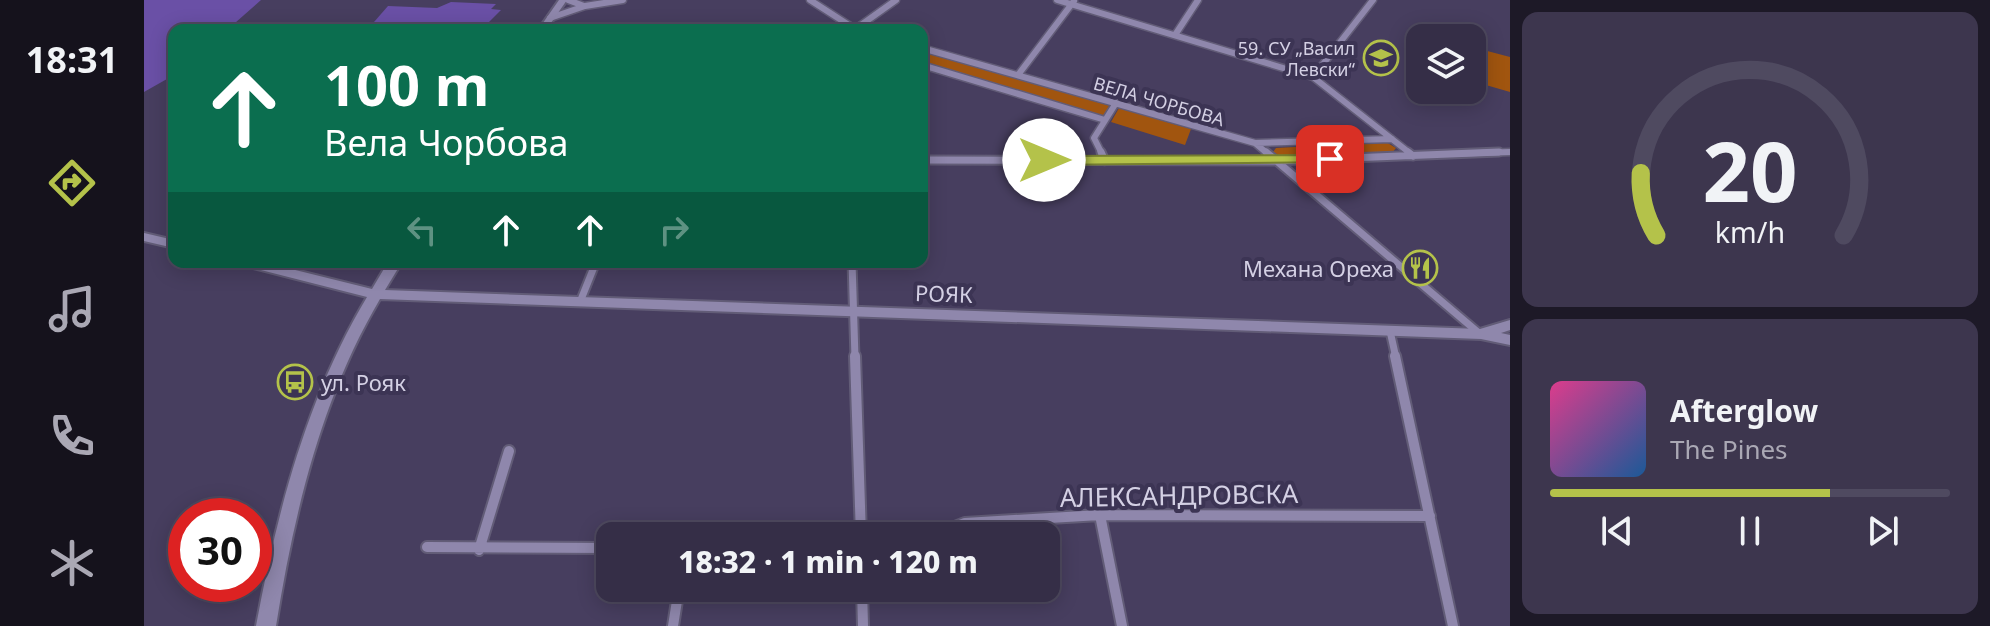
<!DOCTYPE html>
<meta charset="utf-8">
<style>
body{margin:0;font-family:"Noto Sans",sans-serif;background:#3d364e;color:#f1f3f6;height:100vh;display:flex;flex-direction:column;font-size:30px;white-space:nowrap}
*{box-sizing:border-box;margin:0}
p{font-size:26px;color:#aaa8b4}
.icon{flex:none;width:44px;height:44px;fill:none;stroke:currentColor;stroke-width:2;stroke-linecap:round;stroke-linejoin:round}
.map{position:relative;flex:1;overflow:hidden}
.drawer{display:flex;flex-direction:column;gap:12px;padding:12px;background:#1d1927;width:480px}
.drawer>*{flex:none}
.guide{position:absolute;left:24px;top:24px;width:760px;height:244px;border-radius:16px;box-shadow:0 4px 20px #0003,0 0 0 2px #4f4a60;background:#0b6e4f;color:#fff;overflow:hidden}
.controls{position:absolute;left:1262px;top:24px;display:grid;gap:16px}
.controls a{display:grid;place-items:center;width:80px;height:80px;border-radius:16px;background:#352e47;box-shadow:0 4px 20px #0003,0 0 0 2px #4f4a60;font-size:40px}
.speed{position:absolute;left:24px;top:498px;display:flex;gap:16px;font-size:40px;font-weight:700;text-align:center}
.speed>*{display:grid;place-content:center;width:104px;height:104px;border-radius:50%;background:#352e47;box-shadow:0 4px 20px #0003,0 0 0 2px #4f4a60;line-height:1}
.speed .limit{border:12px solid #d22;background:#fff;color:#111}
.pin{position:absolute;display:grid;place-items:center;width:68px;height:68px;color:#fff;margin:-34px;border-radius:16px;box-shadow:0 4px 12px #0006}
.me{position:absolute;width:88px;margin:-44px;rotate:90deg;stroke-linejoin:round;filter:drop-shadow(0 0 6px #0008)}
.turn{display:flex;align-items:center;gap:28px;height:168px;padding:0 24px;font-size:36px}
.turn .icon{width:104px;height:104px;stroke-width:2.5}
.turn b{display:block;font-size:56px;line-height:68px}
.lanes{display:flex;align-items:center;height:76px;padding:0 24px;background:#0003;justify-content:center;gap:40px;direction:ltr}
.lanes .off{opacity:.35}
.drawer .widget{flex:1;display:flex;flex-direction:column;justify-content:center;gap:12px;min-width:0;padding:0 28px;border-radius:16px;background:#3d364e}
.drawer .dial{align-items:center;gap:0}
.dial svg{height:208px;overflow:visible;fill:none;stroke:#4f4a60;stroke-width:7;stroke-linecap:round;text-anchor:middle}
.dial text{fill:#f1f3f6;stroke:none}
.song{display:flex;align-items:center;gap:24px}
.cover{width:96px;height:96px;border-radius:12px;background:linear-gradient(135deg,hsl(330 70% 55%),hsl(210 70% 35%))}
.played{height:8px;border-radius:4px;background:linear-gradient(90deg,#b4c24a 70%,#4f4a60 70%)}
.keys{display:flex;justify-content:space-around;direction:ltr}
.trip{position:absolute;left:452px;top:522px;width:464px;height:80px;border-radius:16px;background:#352e47;box-shadow:0 4px 20px #0003,0 0 0 2px #4f4a60;font-weight:800;line-height:80px;text-align:center}
main{display:flex;flex:1;min-height:0}
.tab-bar{display:flex;flex-direction:column;width:144px;justify-content:space-around;align-items:center;background:#15121c;color:#aaa8b4}
.tab-bar .icon{width:56px;height:56px}
.tab-bar .current{color:#b4c24a}
.tab-bar b{font-size:36px;color:#f1f3f6}
.map>svg:first-child{display:block}
</style>
<main>
<nav class="tab-bar">
<b>18:31</b>
<svg class="icon current" aria-label="directions" viewBox="0 0 24 24"><path d="M12 3l9 9-9 9-9-9zM9 14v-3h6M13 9l2 2-2 2"/></svg>
<svg class="icon" aria-label="music" viewBox="0 0 24 24"><path d="M9 18V5l10-2v13"/><circle cx="6" cy="18" r="3"/><circle cx="16" cy="16" r="3"/></svg>
<svg class="icon" aria-label="phone" viewBox="0 0 24 24"><path d="M5 4h4l2 5-3 2q2 4 5 5l2-3 5 2v4C11 20 4 13 5 4z"/></svg>
<svg class="icon" aria-label="climate" viewBox="0 0 24 24"><path d="M12 3v18M4 7l16 10M4 17L20 7"/></svg>
</nav>
<div class="map">
<svg width="1366" height="626" viewBox="0 0 1366 626">
<rect width="100%" height="100%" fill="#473e5f"/>
<path fill="#a1550f" d="M778,48L972,103L961,120L778,65Z
M1332,48L1366,57V92L1328,81Z
M975,108L1047,129L1041,145L967,122Z
M1242,142L1252,148L1248,153L1138,157L1129,152L1132,148Z"/>
<path fill="#6a50a6" d="M0,0H117L83,30H30V75L0,92Z
M307,2L352,4L347,9L357,10L337,30H223L244,6L293,8Z"/>
<g fill="none" stroke-linecap="round" stroke-linejoin="round">
<g stroke="#625c77" stroke-width="9">
<path id="minor-far2" d="M424,0L440,6
M666,0L711,29
M913,0L1169,77L1267,154
M406,18L441,6L479,0
M679,30H711
M710,30L752,0
M1031,35L1054,0
M778,48L1111,143L1248,139
M778,65L961,120
M874,75L930,1
M1169,77L1229,0
M1111,143L1124,154
M958,154L950,138L972,103
M1303,154L1366,152"/>
</g>
<g stroke="#625c77" stroke-width="11">
<path id="minor-far1" d="M957,152L961,161
M1122,152L1336,334
M1264,152L1269,156
M778,160L1131,161L1355,152
M708,262L711,358
M436,302L452,262
M1246,331L1252,358"/>
</g>
<g stroke="#625c77" stroke-width="14">
<path id="minor" d="M711,356L717,536
M1251,356L1309,626
M956,515L978,626
M788,536L821,523L956,515L1286,516
M283,547L466,548
M335,550L365,451
M718,588L719,626
M529,626L535,588"/>
</g>
<g stroke="#625c77" stroke-width="4">
<path id="tertiary" d="M415,0H423L402,30H394Z
M0,233L30,240V248L0,241Z
M94,262H119L228,289L244,262H258L241,290L1336,329L1366,320V330L1357,333L1366,335V345L1337,339L236,299C177,399 150,513 132,626H112C133,512 163,397 223,297L101,266Z"/>
</g>
<use href="#minor-far2" stroke="#8f87ac" stroke-width="6"/>
<use href="#minor-far1" stroke="#8f87ac" stroke-width="7"/>
<use href="#minor" stroke="#8f87ac" stroke-width="10"/>
<use href="#tertiary" fill="#8f87ac" fill-rule="evenodd"/>
</g>
<path fill="#b4c24a" stroke="#757e30" stroke-width="2" d="M1186,155L1191,156V162L900,165L893,160L900,156Z"/>
<defs>
<g id="school-ring" transform="scale(1.8)"><circle r="9.5" fill="#3c3454" stroke="#b4c24a" stroke-width="1.5"/><path d="M0-5L7-2L0 1L-7-2ZM-4 1L0 2.5L4 1V4Q0 6-4 4Z" fill="#b4c24a"/></g>
<g id="restaurant-ring" transform="scale(1.8)"><circle r="9.5" fill="#3c3454" stroke="#b4c24a" stroke-width="1.5"/><path d="M-5-6h1v4h1v-4h1v4h1v-4h1v5L-1.5 .5V6h-2V.5L-5-1ZM5-6V6H3V1.5H1.5Q1.5-4 5-6Z" fill="#b4c24a"/></g>
<g id="bus-ring" transform="scale(1.8)"><circle r="9.5" fill="#3c3454" stroke="#b4c24a" stroke-width="1.5"/><path d="M-5-6H5V4H4V6H2V4H-2V6H-4V4H-5ZM-3.5-4V0h7V-4ZM-3.5 1.2v1.5H-2V1.2ZM2 1.2v1.5H3.5V1.2Z" fill="#b4c24a"/></g>
</defs>
<g fill-rule="evenodd">
<use href="#school-ring" x="1237" y="58"/>
<use href="#restaurant-ring" x="1276" y="268"/>
<use href="#bus-ring" x="151" y="382"/>
</g>
<g text-anchor="middle" dominant-baseline="central" stroke-width="8" stroke-linejoin="round" paint-order="stroke">
<g font-size="18" fill="#d4d0e4" stroke="#3c3454" text-anchor="end">
<text x="1211" y="48">59. СУ „Васил<tspan x="1211" dy="21">Левски“</tspan></text>
</g>
<g font-size="18" fill="#d4d0e4" stroke="#3c3454">
<text transform="translate(1015 101) rotate(16)">ВЕЛА ЧОРБОВА</text>
</g>
<g font-size="22" fill="#d4d0e4" stroke="#3c3454" text-anchor="end">
<text x="1250" y="268">Механа Ореха</text>
<text x="177" y="382" text-anchor="start">ул. Рояк</text>
</g>
<g font-size="22" fill="#d4d0e4" stroke="#3c3454">
<text transform="translate(800 293) rotate(2)">РОЯК</text>
</g>
<g font-size="26" fill="#d4d0e4" stroke="#3c3454">
<text transform="translate(1035 495) rotate(-1)">АЛЕКСАНДРОВСКА</text>
</g>
</g>
</svg>
<div class="controls">
<a><svg class="icon" aria-label="layers" viewBox="0 0 24 24"><path d="M12 4l9 5-9 5-9-5zM3 14l9 5 9-5"/></svg></a>
</div>
<div class="speed"><div class="limit">30</div></div>
<div class="pin" style="left:1186px;top:159px;background:#d93025"><svg class="icon" aria-label="arrive" viewBox="0 0 24 24"><path d="M6 21V4h12l-3 4 3 4H6"/></svg></div>
<svg class="me" style="left:900px;top:160px" viewBox="-20 -20 40 40"><circle r="19" fill="#fff"/><path d="M0-13L10 11 0 6-10 11z" fill="#b4c24a"/></svg>
<div class="trip">18:32 · 1 min · 120 m</div>
<div class="guide">
<div class="turn"><svg class="icon" aria-label="ahead" viewBox="0 0 24 24"><path d="M12 20V5M6 11l6-6 6 6"/></svg><div><b>100 m</b>Вела Чорбова</div></div>
<div class="lanes"><svg class="icon off" aria-label="left" viewBox="0 0 24 24"><path d="M17 20v-9H6M10 6l-5 5 5 5"/></svg><svg class="icon" aria-label="ahead" viewBox="0 0 24 24"><path d="M12 20V5M6 11l6-6 6 6"/></svg><svg class="icon" aria-label="ahead" viewBox="0 0 24 24"><path d="M12 20V5M6 11l6-6 6 6"/></svg><svg class="icon off" aria-label="right" viewBox="0 0 24 24"><path d="M7 20v-9h11M14 6l5 5-5 5"/></svg></div>
</div>
</div>
<section class="drawer">
<div class="widget dial"><svg viewBox="0 0 100 80">
<path d="M14 69A42 42 0 1 1 86 69"/>
<path d="M14 69A42 42 0 0 1 8 45" stroke="#b4c24a"/>
<text x="50" y="56" font-size="32" font-weight="700">20</text>
<text x="50" y="72" font-size="11">km/h</text>
</svg></div>
<div class="widget">
<div class="song"><i class="cover"></i><div><b>Afterglow</b><p>The Pines</p></div></div>
<div class="played"></div>
<div class="keys"><svg class="icon" aria-label="previous" viewBox="0 0 24 24"><path d="M18 5L8 12l10 7zM5 5v14"/></svg><svg class="icon" aria-label="pause" viewBox="0 0 24 24"><path d="M8 5v14M16 5v14"/></svg><svg class="icon" aria-label="next" viewBox="0 0 24 24"><path d="M6 5l10 7-10 7zM19 5v14"/></svg></div>
</div>
</section>
</main>
